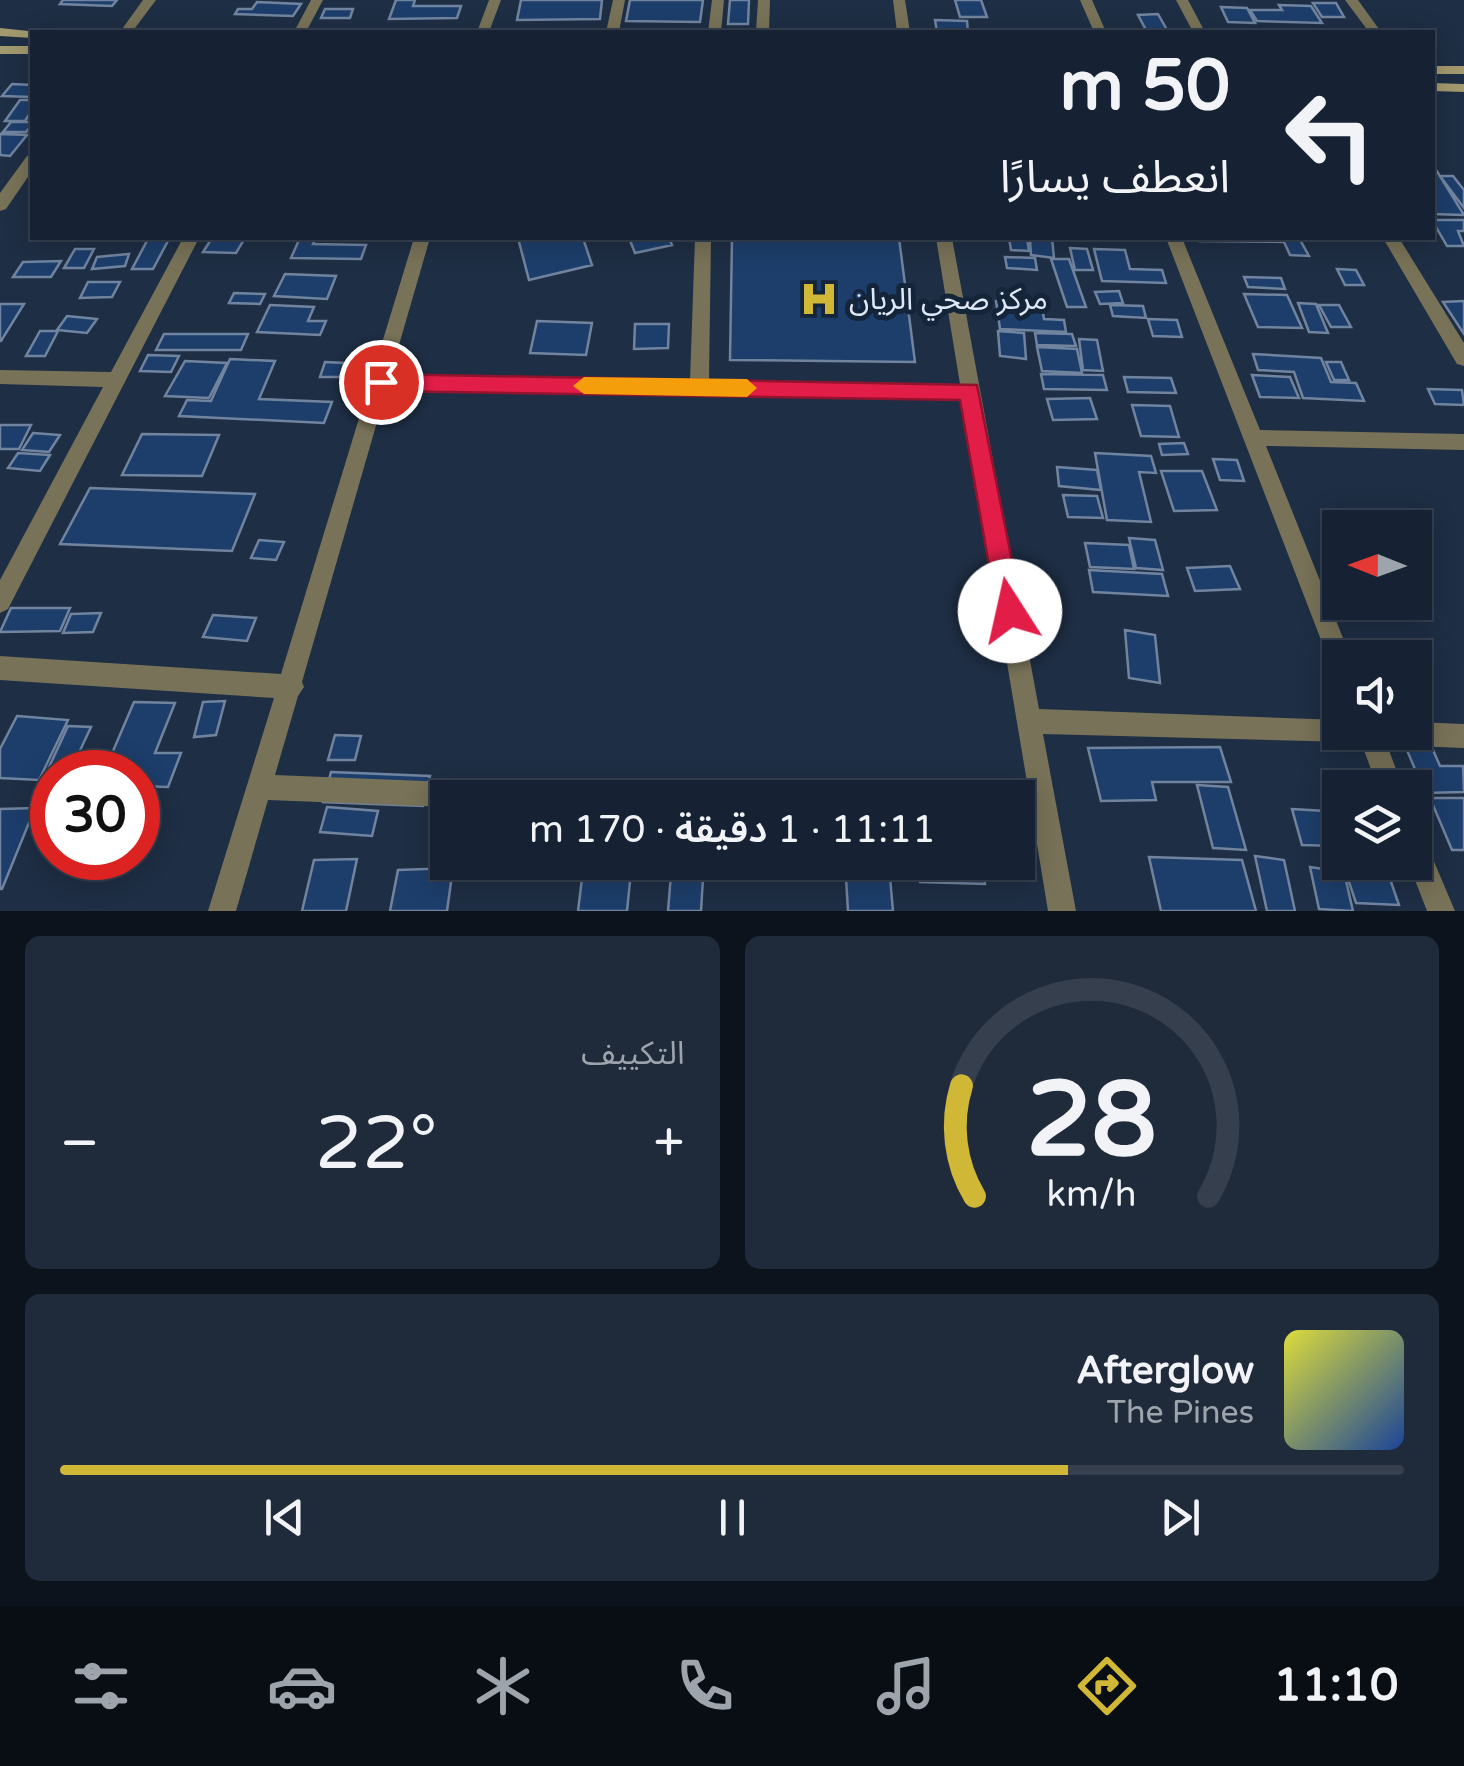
<!DOCTYPE html>
<html lang="ar">
<meta charset="utf-8">
<style>
body{margin:0;font-family:"Varela Round","Noto Sans Arabic",sans-serif;background:#1f2a3b;color:#f1f3f6;direction:rtl;height:100vh;display:flex;flex-direction:column;font-size:38px;white-space:nowrap}
*{box-sizing:border-box;margin:0}
p{font-size:32px;color:#9ea4ac}
.icon{flex:none;width:55px;height:55px;fill:none;stroke:currentColor;stroke-width:2;stroke-linecap:round;stroke-linejoin:round}
.map{position:relative;height:911px;overflow:hidden;direction:ltr}
.panel{display:flex;flex-direction:column;gap:25px;padding:25px;background:#0c131c;flex:1}
.panel>*{flex:none}
.guide{position:absolute;left:30px;top:30px;width:1405px;height:210px;border-radius:0px;box-shadow:0 5px 25px #0003,0 0 0 2px #353f4e;direction:rtl;background:#162233;color:#f1f3f6;overflow:hidden}
.needle{width:65px;rotate:271deg}
.fabs{position:absolute;left:1322px;top:510px;display:grid;gap:20px}
.fabs a{display:grid;place-items:center;width:110px;height:110px;border-radius:0px;background:#162233;box-shadow:0 5px 25px #0003,0 0 0 2px #353f4e;font-size:50px}
.speed{position:absolute;left:30px;top:750px;display:flex;gap:20px;font-size:50px;font-weight:700;text-align:center}
.speed>*{display:grid;place-content:center;width:130px;height:130px;border-radius:50%;background:#162233;box-shadow:0 5px 25px #0003,0 0 0 2px #353f4e;line-height:1}
.speed .limit{border:15px solid #d22;background:#fff;color:#111}
.pin{position:absolute;display:grid;place-items:center;width:85px;height:85px;color:#fff;margin:-42px;border:5px solid #fff;border-radius:50%;box-shadow:0 2px 10px #0007}
.me{position:absolute;width:110px;margin:-55px;rotate:350deg;stroke-linejoin:round;filter:drop-shadow(0 0 8px #0008)}
.turn{display:flex;align-items:center;gap:35px;height:210px;padding:0 40px;font-size:45px}
.turn .icon{width:130px;height:130px;stroke-width:2.5}
.turn b{display:block;font-size:70px;line-height:85px}
.big{font-size:75px;font-weight:600;line-height:1.1}
.panel .card{flex:1;display:flex;flex-direction:column;justify-content:center;gap:15px;min-width:0;padding:0 35px;border-radius:15px;background:#1f2a3b}
.panel .dial{align-items:center;gap:0}
.dial svg{height:260px;overflow:visible;fill:none;stroke:#353f4e;stroke-width:7;stroke-linecap:round;text-anchor:middle}
.dial text{fill:#f1f3f6;stroke:none}
.song{display:flex;align-items:center;gap:30px}
.cover{width:120px;height:120px;border-radius:15px;background:linear-gradient(135deg,hsl(60 70% 55%),hsl(220 70% 35%))}
.played{height:10px;border-radius:5px;background:linear-gradient(90deg,#d1b736 75%,#353f4e 75%)}
.keys{display:flex;justify-content:space-around;direction:ltr}
.heat{display:flex;justify-content:space-between;align-items:center;font-size:55px;direction:ltr}
.panel .tiles{flex:1;display:grid;gap:25px;grid-template-columns:1fr 1fr}
.card:last-child{grid-column:span 2}
.trip{position:absolute;left:430px;top:780px;width:605px;height:100px;border-radius:0px;background:#162233;box-shadow:0 5px 25px #0003,0 0 0 2px #353f4e;font-weight:600;line-height:100px;text-align:center;direction:rtl}
.dock{display:flex;height:160px;justify-content:space-around;align-items:center;background:#090e14;color:#9ea4ac}
.dock .icon{width:70px;height:70px}
.dock .current{color:#d1b736}
.dock b{font-size:45px;color:#f1f3f6}
.map>svg:first-child{display:block}
</style>
<div class="map">
<svg width="1464" height="911" viewBox="0 0 1464 911">
<rect width="100%" height="100%" fill="#1e2e44"/>
<path fill="#1d3e6b" stroke="#71849f" stroke-width="2.5" d="M63,0H117L112,6L60,4Z
M396,0H415L413,6H461L457,18L389,19Z
M521,0H602L600,19L517,20Z
M630,0H703L700,22L626,21Z
M730,0H749L748,24H728Z
M955,0H981L987,17H960Z
M257,2L301,4L293,16L235,14L238,9H252Z
M1313,3H1336L1344,17H1322Z
M1279,5L1311,6L1322,23L1257,21L1250,10H1282Z
M1221,7L1247,8L1255,23L1228,22Z
M325,9H353L350,18H321Z
M1158,14L1167,30H1146L1138,15Z
M935,20L967,21L968,32H937Z
M12,84L32,85V97L2,96Z
M20,100H32V110L25,121H5Z
M11,122H32V125L26,132H3Z
M0,134L27,135L10,156L0,155Z
M1432,168H1435L1464,215L1432,214Z
M1440,176H1453L1464,190V208Z
M1432,220H1464V231H1458L1464,246H1447Z
M212,238H245L236,253L203,252Z
M247,238H316L313,244L366,245L361,259L291,258L299,240Z
M518,238H583L592,265L529,280Z
M629,238H669L672,245L635,253Z
M732,238H899L915,362L730,360Z
M1009,238H1027L1029,251L1011,250Z
M1030,238H1052L1054,258L1031,255Z
M1197,238H1299L1309,256L1290,255L1284,242L1199,241Z
M148,239H169L153,269H132Z
M1070,248L1087,249L1093,270H1075Z
M75,249H94L84,268H64Z
M1094,249L1125,250L1130,269L1162,270L1166,283L1102,281Z
M129,254L125,266L92,269L97,257Z
M1005,257L1035,258L1037,270L1007,268Z
M1051,259H1069L1086,307H1067Z
M61,261L51,277H13L23,262Z
M1337,269L1356,270L1364,285H1345Z
M285,274L336,276L327,299L274,296Z
M1244,277L1281,278L1285,289L1248,287Z
M88,282H120L112,297L80,298Z
M1119,291L1123,303L1100,304L1095,292Z
M234,293L265,294L260,304L229,303Z
M1244,294L1287,295L1302,328L1258,327Z
M996,301L1041,302L1044,319L1064,320L1066,332L1000,329Z
M1464,301V334L1443,302Z
M1298,303L1316,304L1328,333L1309,332Z
M0,304H24L1,341H0Z
M270,305L314,307L308,321H326L320,335L257,332Z
M1110,305L1143,306L1146,318L1113,316Z
M1319,305H1339L1351,327H1331Z
M67,316L97,319L87,333L57,330Z
M1148,319L1177,320L1182,337L1153,336Z
M537,321L592,323L586,355L530,353Z
M635,324H669L668,348L634,349Z
M40,331H58L45,356H26Z
M998,331L1024,333L1026,359L1000,356Z
M1035,333L1072,334L1076,346L1037,345Z
M164,334H248L241,350H156Z
M1079,339L1097,340L1103,371L1083,370Z
M1037,347L1077,349L1082,373L1042,371Z
M1253,354L1321,358L1331,382L1356,383L1364,401L1303,398L1294,372L1258,370Z
M148,355L179,356L171,372L140,371Z
M230,359L275,361L259,399L332,402L324,423L179,416L187,400L211,401Z
M185,361L227,363L209,398L165,396Z
M325,362L345,363L340,377H320Z
M1326,362H1341L1349,380H1334Z
M1041,374L1103,375L1107,390L1044,389Z
M1252,375L1290,377L1299,398L1260,397Z
M1124,377L1171,378L1176,393L1128,392Z
M1428,389L1462,390L1464,405L1435,404Z
M1090,398L1097,419L1053,420L1047,399Z
M1132,405L1170,406L1179,437L1141,436Z
M0,425H31L19,449H0Z
M33,433L60,435L49,452L22,450Z
M142,434L219,435L202,476L122,475Z
M1184,443L1188,454L1162,455L1159,444Z
M18,453L50,455L40,471L8,468Z
M1095,453L1151,456L1156,473L1139,472L1151,522L1107,520Z
M1213,459L1237,460L1244,481L1220,480Z
M1057,467L1097,470L1101,490L1059,486Z
M1161,471H1202L1217,510L1174,511Z
M90,488L255,494L232,551L60,544Z
M1063,495L1097,496L1103,518L1068,517Z
M1129,538L1155,540L1163,570L1136,568Z
M259,540L284,542L276,560L251,558Z
M1085,543L1129,545L1134,569L1090,567Z
M1230,566L1240,589L1195,591L1187,568Z
M1089,570L1162,574L1168,596L1093,592Z
M11,608H70L60,631L0,632Z
M101,613L93,632L63,633L71,614Z
M213,615L256,618L247,641L203,637Z
M1125,630L1155,635L1160,683L1129,678Z
M225,701L216,735L194,737L203,702Z
M134,702L175,703L155,753H181L168,787L138,786V772H104Z
M17,716L68,720L39,780L0,778V749Z
M68,726L91,727L70,772H52V791H38Z
M335,735L361,736L355,760H328Z
M1404,743H1430L1440,766H1463L1464,792L1425,793Z
M1220,747L1231,782H1152L1156,800L1101,801L1088,748Z
M331,772L430,776L423,806L323,802Z
M1197,785L1228,787L1246,850L1213,848Z
M1430,798H1464V850H1452Z
M327,807L378,811L372,836L320,832Z
M35,808L2,889H0V809Z
M1292,809L1326,811L1338,846L1302,845Z
M1255,856L1284,860L1295,911H1267Z
M1149,857L1242,860L1256,911H1161Z
M357,859L346,911H302L314,860Z
M584,862H632L627,911H578Z
M672,862H704L701,911H668Z
M919,862H983L985,884L920,882Z
M1310,867L1344,872L1353,911L1319,909Z
M453,868L447,911H390L398,870Z
M1345,870L1388,873L1399,905L1356,903Z
M890,877L893,911H848L846,878Z"/>
<g fill="none" stroke-linecap="round" stroke-linejoin="round">
<path fill="#787258" fill-rule="evenodd" d="M143,0H156L132,32H120Z
M311,0H323L306,32H294Z
M489,0H501L489,32H477Z
M613,0H625L619,32H606Z
M712,0H724L721,32H708Z
M758,0H770L769,32H756Z
M893,0H905L910,32H897Z
M1080,0H1092L1106,32H1094Z
M1176,0H1188L1205,32H1193Z
M1345,0H1358L1381,32H1369Z
M32,155V171L6,209L0,211V193L27,156Z
M183,238H199L8,609L0,613V580L103,387L0,384V370L111,372Z
M414,238H430L390,376L690,380L695,238H711L709,380L960,384L936,238H952L1039,709L1340,720V732H1415V722L1464,724V748L1387,745L1403,788H1378L1362,745L1346,742L1043,734L1076,911H1048L1035,832L1018,831V805L1031,806L963,400L386,391L302,682L304,687L298,696L275,775L522,785L531,789L534,798H448V807L268,800L236,911H208L274,698L0,680V656L281,674Z
M1166,238H1182L1260,430L1464,434V450L1266,446L1351,658H1340V669L1332,666L1328,658Z
M1383,238H1399L1464,343V366L1457,364Z
M1415,834L1424,838L1455,911H1427L1408,862H1415Z"/>
<path fill="#a2996e" fill-rule="evenodd" d="M0,28L38,32H32V38L0,36Z
M0,46H32V54H0Z
M1432,66H1464V74H1432Z
M1432,83L1464,84V92L1432,91Z"/>
</g>
<path fill="#e11d48" stroke="#92132f" stroke-width="2.5" d="M381,374L977,385L1022,611L1019,620L1010,623L1000,620L997,611L960,400L381,391L370,382Z"/>
<path fill="#f59e0b" d="M584,377L747,379L757,388L747,397L584,394L573,386Z"/>
<defs>
<g id="hospital-bare" transform="scale(3)"><path d="M-5-5h3v3.5h4V-5h3V5h-3V1.5h-4V5h-3Z" fill="#d1b736" stroke="#142439" stroke-width="2.5" paint-order="stroke"/></g>
</defs>
<g fill-rule="evenodd">
<use href="#hospital-bare" x="819" y="299"/>
</g>
<g text-anchor="middle" dominant-baseline="central" stroke-width="10" stroke-linejoin="round" paint-order="stroke">
<g font-size="30" fill="#dfe9f8" stroke="#142439" text-anchor="start">
<text x="849" y="299">مركز صحي الريان</text>
</g>
</g>
</svg>
<div class="fabs">
<a><svg class="needle" viewBox="-14 -14 28 28"><path d="M0-13l5 13h-10z" fill="#e53935"/><path d="M0 13l5-13h-10z" fill="#9ea4ac"/></svg></a>
<a><svg class="icon" aria-label="sound" viewBox="0 0 24 24"><path d="M4 9h4l5-4v14l-5-4H4zM17 9q2 3 0 6"/></svg></a>
<a><svg class="icon" aria-label="layers" viewBox="0 0 24 24"><path d="M12 4l9 5-9 5-9-5zM3 14l9 5 9-5"/></svg></a>
</div>
<div class="speed"><div class="limit">30</div></div>
<div class="pin" style="left:381px;top:382px;background:#d93025"><svg class="icon" aria-label="arrive" viewBox="0 0 24 24"><path d="M6 21V4h12l-3 4 3 4H6"/></svg></div>
<svg class="me" style="left:1010px;top:611px" viewBox="-20 -20 40 40"><circle r="19" fill="#fff"/><path d="M0-13L10 11 0 6-10 11z" fill="#e11d48"/></svg>
<div class="trip">11:11 · 1 دقيقة · 170 m</div>
<div class="guide">
<div class="turn"><svg class="icon" aria-label="left" viewBox="0 0 24 24"><path d="M17 20v-9H6M10 6l-5 5 5 5"/></svg><div><b>50 m</b>انعطف يسارًا</div></div>
</div>
</div>
<section class="panel">
<div class="tiles">
<div class="card dial"><svg viewBox="0 0 100 80">
<path d="M14 69A42 42 0 1 1 86 69"/>
<path d="M14 69A42 42 0 0 1 10 35" stroke="#d1b736"/>
<text x="50" y="56" font-size="32" font-weight="700">28</text>
<text x="50" y="72" font-size="11">km/h</text>
</svg></div>
<div class="card"><p>التكييف</p>
<div class="heat"><a>−</a><b class="big">22°</b><a>+</a></div>
</div>
<div class="card">
<div class="song"><i class="cover"></i><div><b>Afterglow</b><p>The Pines</p></div></div>
<div class="played"></div>
<div class="keys"><svg class="icon" aria-label="previous" viewBox="0 0 24 24"><path d="M18 5L8 12l10 7zM5 5v14"/></svg><svg class="icon" aria-label="pause" viewBox="0 0 24 24"><path d="M8 5v14M16 5v14"/></svg><svg class="icon" aria-label="next" viewBox="0 0 24 24"><path d="M6 5l10 7-10 7zM19 5v14"/></svg></div>
</div>
</div>
</section>
<nav class="dock">
<b>11:10</b>
<svg class="icon current" aria-label="directions" viewBox="0 0 24 24"><path d="M12 3l9 9-9 9-9-9zM9 14v-3h6M13 9l2 2-2 2"/></svg>
<svg class="icon" aria-label="music" viewBox="0 0 24 24"><path d="M9 18V5l10-2v13"/><circle cx="6" cy="18" r="3"/><circle cx="16" cy="16" r="3"/></svg>
<svg class="icon" aria-label="phone" viewBox="0 0 24 24"><path d="M5 4h4l2 5-3 2q2 4 5 5l2-3 5 2v4C11 20 4 13 5 4z"/></svg>
<svg class="icon" aria-label="climate" viewBox="0 0 24 24"><path d="M12 3v18M4 7l16 10M4 17L20 7"/></svg>
<svg class="icon" aria-label="car" viewBox="0 0 24 24"><path d="M5 17H2v-5l4-1 3-4h7l3 4 3 1v5h-3M9 17h6M6 11h13"/><circle cx="7" cy="17" r="2"/><circle cx="17" cy="17" r="2"/></svg>
<svg class="icon" aria-label="filters" viewBox="0 0 24 24"><path d="M4 7h16M4 17h16"/><circle cx="9" cy="7" r="2"/><circle cx="15" cy="17" r="2"/></svg>
</nav>
